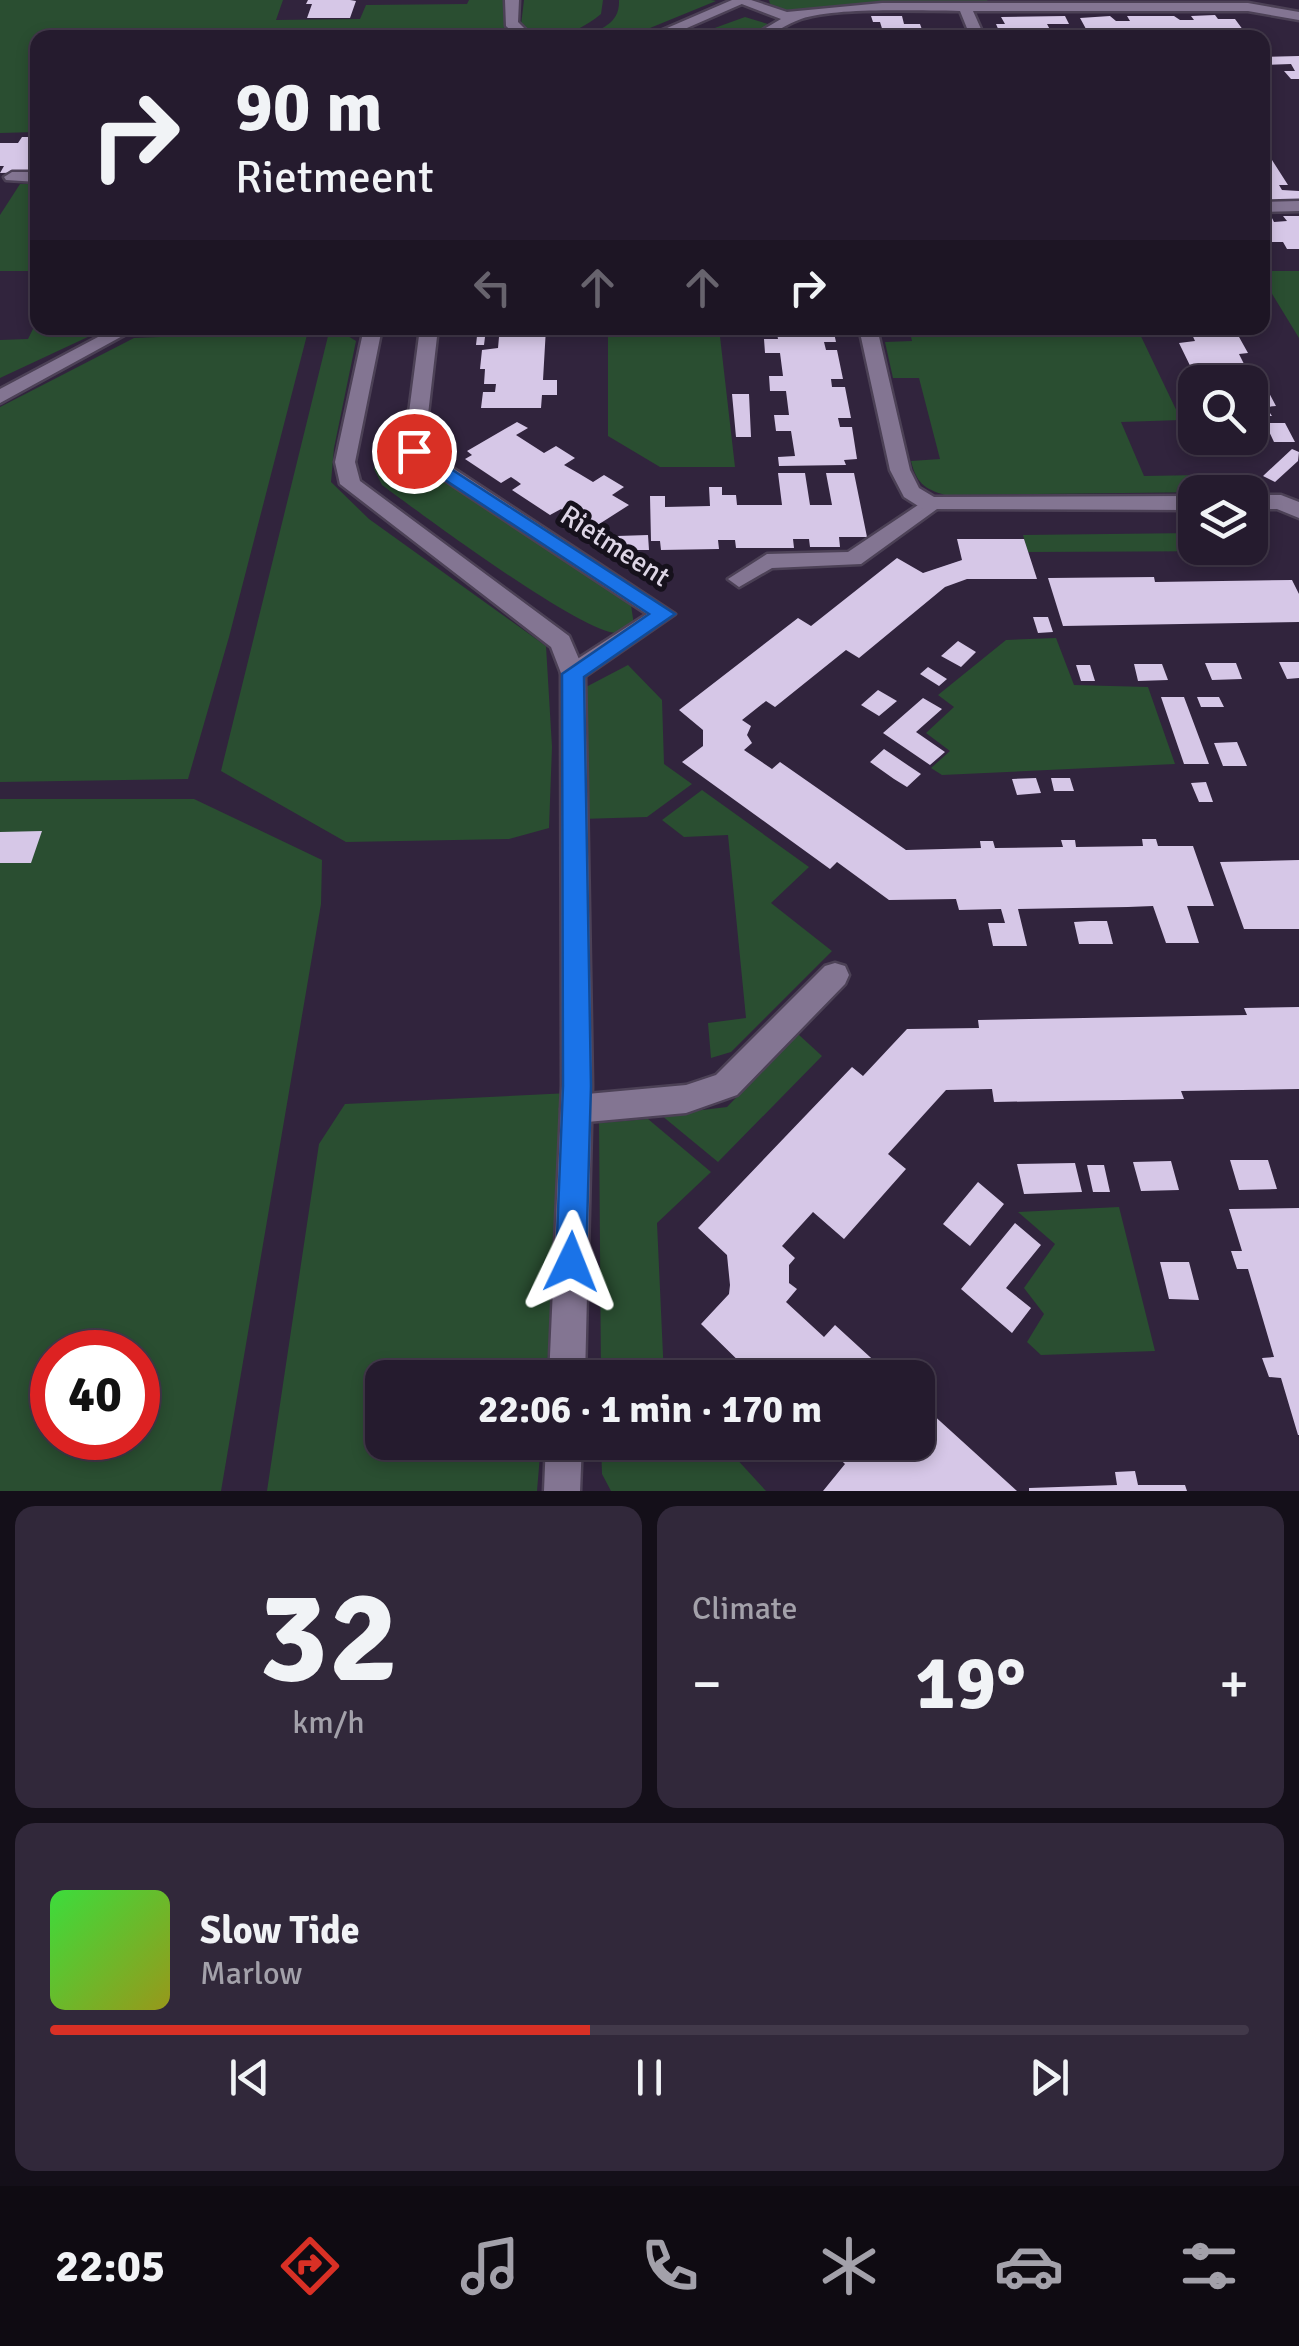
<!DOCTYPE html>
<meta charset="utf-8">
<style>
body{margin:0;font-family:Signika,sans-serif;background:#31283a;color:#f1f3f6;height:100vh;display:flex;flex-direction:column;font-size:38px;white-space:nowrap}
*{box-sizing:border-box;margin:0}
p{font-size:32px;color:#a3a1aa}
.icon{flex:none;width:55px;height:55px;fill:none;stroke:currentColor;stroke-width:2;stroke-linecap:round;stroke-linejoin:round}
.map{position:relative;height:1491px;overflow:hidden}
.side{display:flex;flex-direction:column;gap:15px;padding:15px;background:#140f19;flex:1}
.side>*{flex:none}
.hud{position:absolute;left:30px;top:30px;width:1240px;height:305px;border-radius:20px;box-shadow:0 5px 15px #0003,0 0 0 2px #42394a;background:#251b2e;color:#f1f3f6;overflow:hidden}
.buttons{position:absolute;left:1178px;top:365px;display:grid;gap:20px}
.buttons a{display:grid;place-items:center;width:90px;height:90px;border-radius:20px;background:#251b2e;box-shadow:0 5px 15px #0003,0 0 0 2px #42394a;font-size:50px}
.speed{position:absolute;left:30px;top:1330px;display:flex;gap:20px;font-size:50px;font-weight:700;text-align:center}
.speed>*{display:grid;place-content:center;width:130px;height:130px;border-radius:50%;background:#251b2e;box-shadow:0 5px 15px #0003,0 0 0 2px #42394a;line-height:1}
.speed .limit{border:15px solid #d22;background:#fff;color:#111}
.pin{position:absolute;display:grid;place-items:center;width:85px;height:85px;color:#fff;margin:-42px;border:5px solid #fff;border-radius:50%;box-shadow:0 2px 10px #0007}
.me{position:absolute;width:110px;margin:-55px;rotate:2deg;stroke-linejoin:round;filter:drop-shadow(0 0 8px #0008)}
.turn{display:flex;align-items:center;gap:35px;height:210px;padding:0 40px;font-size:45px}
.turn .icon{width:130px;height:130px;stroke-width:2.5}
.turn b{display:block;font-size:70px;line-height:85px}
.lanes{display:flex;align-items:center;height:95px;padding:0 40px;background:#0003;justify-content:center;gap:50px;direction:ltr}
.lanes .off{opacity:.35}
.big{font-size:75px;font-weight:700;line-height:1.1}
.side .card{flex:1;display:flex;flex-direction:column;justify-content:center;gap:15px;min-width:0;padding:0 35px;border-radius:20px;background:#31283a}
.side .dial{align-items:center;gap:0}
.dial b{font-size:130px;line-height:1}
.song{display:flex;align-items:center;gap:30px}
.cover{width:120px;height:120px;border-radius:15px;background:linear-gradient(135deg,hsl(120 70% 55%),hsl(60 70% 35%))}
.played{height:10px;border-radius:5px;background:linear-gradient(90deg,#d93025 45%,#42394a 45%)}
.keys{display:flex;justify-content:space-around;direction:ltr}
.heat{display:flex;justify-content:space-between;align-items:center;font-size:55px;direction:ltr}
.side .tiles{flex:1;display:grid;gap:15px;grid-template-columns:1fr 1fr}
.card:last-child{grid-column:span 2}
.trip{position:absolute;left:365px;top:1360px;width:570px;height:100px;border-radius:20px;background:#251b2e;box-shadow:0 5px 15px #0003,0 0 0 2px #42394a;font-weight:700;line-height:100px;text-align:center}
.dock{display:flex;height:160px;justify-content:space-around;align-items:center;background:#0f0b12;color:#a3a1aa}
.dock .icon{width:70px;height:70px}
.dock .current{color:#d93025}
.dock b{font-size:45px;color:#f1f3f6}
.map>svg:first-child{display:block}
</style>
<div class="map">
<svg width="1299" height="1491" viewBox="0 0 1299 1491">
<rect width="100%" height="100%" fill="#31243d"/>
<path fill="#2a4e31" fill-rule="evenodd" d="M0,0H283L276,20L360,19L366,5L467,4L469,0H504L506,32L514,37L38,38L37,132L0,133Z
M524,0H603L601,14C578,33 545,47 521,25Z
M619,0H711L716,1L628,37H582C601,29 620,24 619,0Z
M769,0H987L990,5L793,12L771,7Z
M745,17L771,25L743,37L687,38Z
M20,184H37V271H0V215Z
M1263,271H1299V338L1263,279Z
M37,321L38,328H107L0,378V340L28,339Z
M608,328H719L735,467H660L608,436Z
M909,328H1137L1181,420L1121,422L1144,476L1203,475L1212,492L945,495C924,489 916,482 911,461L940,459L919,378H893L885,342L912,341Z
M287,332L307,335L229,637L188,779L0,782V407L134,338Z
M329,332L343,333L356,341L334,448L331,482L369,519L546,646L552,747L549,828L509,839L346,842L221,771Z
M379,439L631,605L634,625C629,628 625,632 620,633C588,639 416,510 382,485L374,469Z
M1195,533V548H1245L1246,551L1028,552L1023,535Z
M1056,638L1074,685L1148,687L1175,764L942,775L931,768L950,751L926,733L954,707L938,695L1006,640Z
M628,665L662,700L664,764L692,784L647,817L581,819L586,687Z
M702,790L809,867L771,903L832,951L731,1052L711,1058L708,1023L746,1018L728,835L684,837L662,820Z
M0,799H194L322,860L321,904L221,1491H0ZM52,1352H138V1438H52Z
M798,1034L822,1056L718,1162L661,1115L727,1107Z
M570,1093L546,1377L382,1378V1442L541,1443L537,1491H267L319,1144L345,1104Z
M648,1119L711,1172L657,1223L664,1377H601L599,1123Z
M1119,1207L1155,1351L1041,1355L1027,1342L1044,1314L1024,1288L1055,1244L1018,1212Z
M601,1443H722L766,1491H611L602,1474Z"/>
<path fill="#d6c7e7" d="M308,0H350L356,1L350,18H307L312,4H306Z
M1215,15L1218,19H1235L1249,38H1230L1225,31L1097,32L1099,38H1091L1080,18L1110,16L1116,21H1130L1127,16H1174L1180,20H1194L1191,16Z
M871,16H902L904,24H920L925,38H885L880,22H873Z
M1065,16L1069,24H1047L1054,37L1010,38L1007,31H999L996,24H1005L1001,17Z
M1299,56V79H1291L1284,71H1295L1291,64L1262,65V57Z
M22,137H38V172L0,173L4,166H0V143H18Z
M1262,160H1272L1288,185H1279L1282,190L1299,191V201L1262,202Z
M1262,216H1271L1274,222L1287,221L1283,216H1299V249H1287L1283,242H1264Z
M484,328H546L543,380H557V395H542L541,408H481L483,392H495L496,384H484L485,369H480L482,350L498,348L499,337H485L484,345H476L477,336H484Z
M776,328H833L836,342H824L826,350H837L843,379H831L832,387H845L851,418H838L840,427H852L857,459L844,460L846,465L779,466L778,457L795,456L791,431H776L774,415H789L786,391H770L769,376H783L780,353H765L764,339H778Z
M1189,328H1234L1248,353L1239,354L1247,370H1257L1276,406L1266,407L1272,416H1250V382H1198L1179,343L1195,341Z
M732,394H749L751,437H736Z
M517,422L528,428L516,435L544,453L556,446L575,458L564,465L578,473L593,482L604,475L624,487L612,495L629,505L582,535L561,522L570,515L561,509L550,515L512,490L521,484L517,481L511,477L501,483L465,459L472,455L467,451Z
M1265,423H1285L1295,442H1274Z
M1292,449L1299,452L1298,461L1275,482L1263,476Z
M778,473H805L810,505H832L826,473H854L867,537H839L840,547H810L809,539H793L794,548H736L735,540H718L719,549L661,550L660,541H651L650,496H665V507L710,506L709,487H722V495H736L737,505H782Z
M648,535L649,550H618L617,536Z
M957,539H1024L1037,579H967L945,587L859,658L846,650L775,707L766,701L742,720L751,726L747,735L752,743L744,750L772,769L780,762L906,850L981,848L980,841H993L995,848L1063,847L1061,840H1075L1076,847L1143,846L1142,839H1156L1158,846H1193L1214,906H1187L1199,943H1166L1153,906L1128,907L1018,909L1027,946H993L988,923H1005L1001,909L959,910L956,899L889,900L837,862L830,869L682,762L703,746V730L679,710L798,618L811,626L897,558L923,573L962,560Z
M1154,577L1155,582L1292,580L1299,594V622L1063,626L1048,578Z
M1033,617H1048L1053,632L1038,633Z
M958,641L976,652L961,667L941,656Z
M1279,662H1299V678L1287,679Z
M1205,663H1236L1242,679L1212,680Z
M1134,664H1162L1168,680L1138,681Z
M1076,665H1090L1095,681H1081Z
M928,667L947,679L939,686L920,674Z
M878,690L897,701L879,716L861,705Z
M1161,697H1184L1209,764H1184Z
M1197,697H1219L1224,707H1201Z
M923,698L942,709L916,732L945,752L930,765L883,733Z
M1237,742L1247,766H1223L1214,743Z
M884,749L909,766L921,774L907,787L894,779L870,762Z
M1036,778L1041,793L1017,795L1012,779Z
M1051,778H1070L1074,791H1054Z
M1206,782L1213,802H1199L1191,783Z
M42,831L31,863H0V832Z
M1299,860V929H1244L1220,862Z
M1090,921H1107L1113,944H1079L1074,922Z
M1299,1007V1089L1181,1091L1184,1099L994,1102L992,1089L946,1090L888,1154L906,1169L844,1239L813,1212L782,1246L795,1258L789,1265V1283L797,1289L786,1302L824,1337L835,1325L893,1378H756L701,1324L729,1294L730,1285L727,1255L698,1228L852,1067L863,1076L907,1029L979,1028L978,1020L1247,1015L1244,1008Z
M1230,1160H1268L1277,1189L1239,1190Z
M1171,1161L1179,1190L1141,1191L1133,1162Z
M1075,1163L1082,1192L1024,1194L1017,1164Z
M1087,1165H1104L1110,1192H1093Z
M978,1182L1004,1204L970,1246L943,1224Z
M1299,1208V1435H1298L1281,1378L1269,1377L1262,1358L1274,1357L1248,1269H1237L1231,1251H1242L1229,1209Z
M1015,1223L1041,1245L1006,1288L1031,1308L1012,1333L961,1289Z
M1160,1262H1189L1199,1300L1169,1299Z
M921,1388L936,1401L930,1412L1017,1491H823L845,1464L822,1442H918V1393Z
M1135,1471L1138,1485H1185L1187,1491H1029V1488L1117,1485L1115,1472Z"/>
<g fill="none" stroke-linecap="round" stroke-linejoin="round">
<g stroke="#4c4156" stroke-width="5">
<path id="pedestrian" d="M1299,201V211L1262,212V202Z
M930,497L941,504L937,509L861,564L772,568L739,587L728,579L767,554L848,552Z"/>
</g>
<g stroke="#4c4156" stroke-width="5">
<path id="minor" d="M505,0H519L518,22L534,38H519L506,26Z
M751,0L787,12L882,3H1248L1299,12V20L1248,11H973L985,38H971L960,11C919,11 837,7 801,19C781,26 772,38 749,38L781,19L734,1Z
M12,172H38V182L6,180L4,177Z
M115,328H137L0,403V389Z
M420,328H438L424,449L675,614L581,679L573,682L561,673L565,667L647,614L407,455L404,451Z
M859,328H877L910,470L919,488L934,497L1195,496V510L923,509L904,497L890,470Z
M1250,495H1281L1299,502V518L1277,509H1250Z
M835,963L845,966L849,975L845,984L737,1095L686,1113L576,1123L565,1119L561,1109L565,1099L576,1095L686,1085L716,1075L825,966Z"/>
</g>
<g stroke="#4c4156" stroke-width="5">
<path id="tertiary" d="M732,0H751L664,38H644Z
M364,328H382L355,462L360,481L569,636L585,673L592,1086L585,1378H549L562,1086L561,673L551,647L340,484L335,462Z
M546,1442H582L580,1491H544Z"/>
</g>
<use href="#pedestrian" fill="#837592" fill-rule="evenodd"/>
<use href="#minor" fill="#837592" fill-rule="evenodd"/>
<use href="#tertiary" fill="#837592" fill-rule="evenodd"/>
</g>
<path fill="#1a73e8" stroke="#114b97" stroke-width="2.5" d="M414,445L675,614L584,677L591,1086L586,1262L581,1273L571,1277L560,1273L556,1262L563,1086L562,674L649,614L407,455L405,451Z"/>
<g text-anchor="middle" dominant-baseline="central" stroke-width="10" stroke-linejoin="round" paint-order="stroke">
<g font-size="28" fill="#ddd5e5" stroke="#16111c">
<text transform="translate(615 546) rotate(33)">Rietmeent</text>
</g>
</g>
</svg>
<div class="buttons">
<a><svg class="icon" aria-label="search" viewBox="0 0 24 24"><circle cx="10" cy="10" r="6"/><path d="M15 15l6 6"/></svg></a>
<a><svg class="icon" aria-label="layers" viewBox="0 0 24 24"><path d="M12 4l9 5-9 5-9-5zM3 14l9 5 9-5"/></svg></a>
</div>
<div class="speed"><div class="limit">40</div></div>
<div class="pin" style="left:414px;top:451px;background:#d93025"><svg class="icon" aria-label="arrive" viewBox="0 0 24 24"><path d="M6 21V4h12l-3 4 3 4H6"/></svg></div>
<svg class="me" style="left:571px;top:1262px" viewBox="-20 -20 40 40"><path d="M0-17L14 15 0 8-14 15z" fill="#1a73e8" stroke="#fff" stroke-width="4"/></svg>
<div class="trip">22:06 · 1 min · 170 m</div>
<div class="hud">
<div class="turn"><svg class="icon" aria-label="right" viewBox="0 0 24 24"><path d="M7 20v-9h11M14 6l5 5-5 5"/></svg><div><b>90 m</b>Rietmeent</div></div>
<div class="lanes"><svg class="icon off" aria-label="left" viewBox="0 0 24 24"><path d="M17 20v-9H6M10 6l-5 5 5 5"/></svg><svg class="icon off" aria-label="ahead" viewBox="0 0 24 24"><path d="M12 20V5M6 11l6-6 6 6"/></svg><svg class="icon off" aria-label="ahead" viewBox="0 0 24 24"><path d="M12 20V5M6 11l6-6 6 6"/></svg><svg class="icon" aria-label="right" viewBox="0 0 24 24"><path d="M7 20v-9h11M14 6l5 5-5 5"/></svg></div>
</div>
</div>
<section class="side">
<div class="tiles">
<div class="card dial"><b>32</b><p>km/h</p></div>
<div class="card"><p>Climate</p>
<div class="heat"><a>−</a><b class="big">19°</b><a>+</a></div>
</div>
<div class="card">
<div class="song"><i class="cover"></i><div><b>Slow Tide</b><p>Marlow</p></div></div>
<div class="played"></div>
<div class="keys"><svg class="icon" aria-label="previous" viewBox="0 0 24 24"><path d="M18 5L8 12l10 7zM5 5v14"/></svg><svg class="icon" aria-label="pause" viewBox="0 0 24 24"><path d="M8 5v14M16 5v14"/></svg><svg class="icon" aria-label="next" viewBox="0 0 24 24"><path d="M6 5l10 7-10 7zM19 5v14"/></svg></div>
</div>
</div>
</section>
<nav class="dock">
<b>22:05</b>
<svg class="icon current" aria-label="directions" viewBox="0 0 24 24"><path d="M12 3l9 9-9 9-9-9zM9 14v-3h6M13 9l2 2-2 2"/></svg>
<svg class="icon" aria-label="music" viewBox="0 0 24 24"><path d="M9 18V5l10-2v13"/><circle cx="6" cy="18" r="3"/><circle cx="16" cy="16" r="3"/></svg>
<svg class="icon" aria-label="phone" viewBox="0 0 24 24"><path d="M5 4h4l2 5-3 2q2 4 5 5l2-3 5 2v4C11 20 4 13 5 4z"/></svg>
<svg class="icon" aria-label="climate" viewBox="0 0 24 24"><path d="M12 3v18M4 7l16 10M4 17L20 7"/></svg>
<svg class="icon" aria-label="car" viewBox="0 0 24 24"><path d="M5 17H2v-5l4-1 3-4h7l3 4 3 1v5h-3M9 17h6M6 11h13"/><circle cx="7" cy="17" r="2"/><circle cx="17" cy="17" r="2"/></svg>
<svg class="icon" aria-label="filters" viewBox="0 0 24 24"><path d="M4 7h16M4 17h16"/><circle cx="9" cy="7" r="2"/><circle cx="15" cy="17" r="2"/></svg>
</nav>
